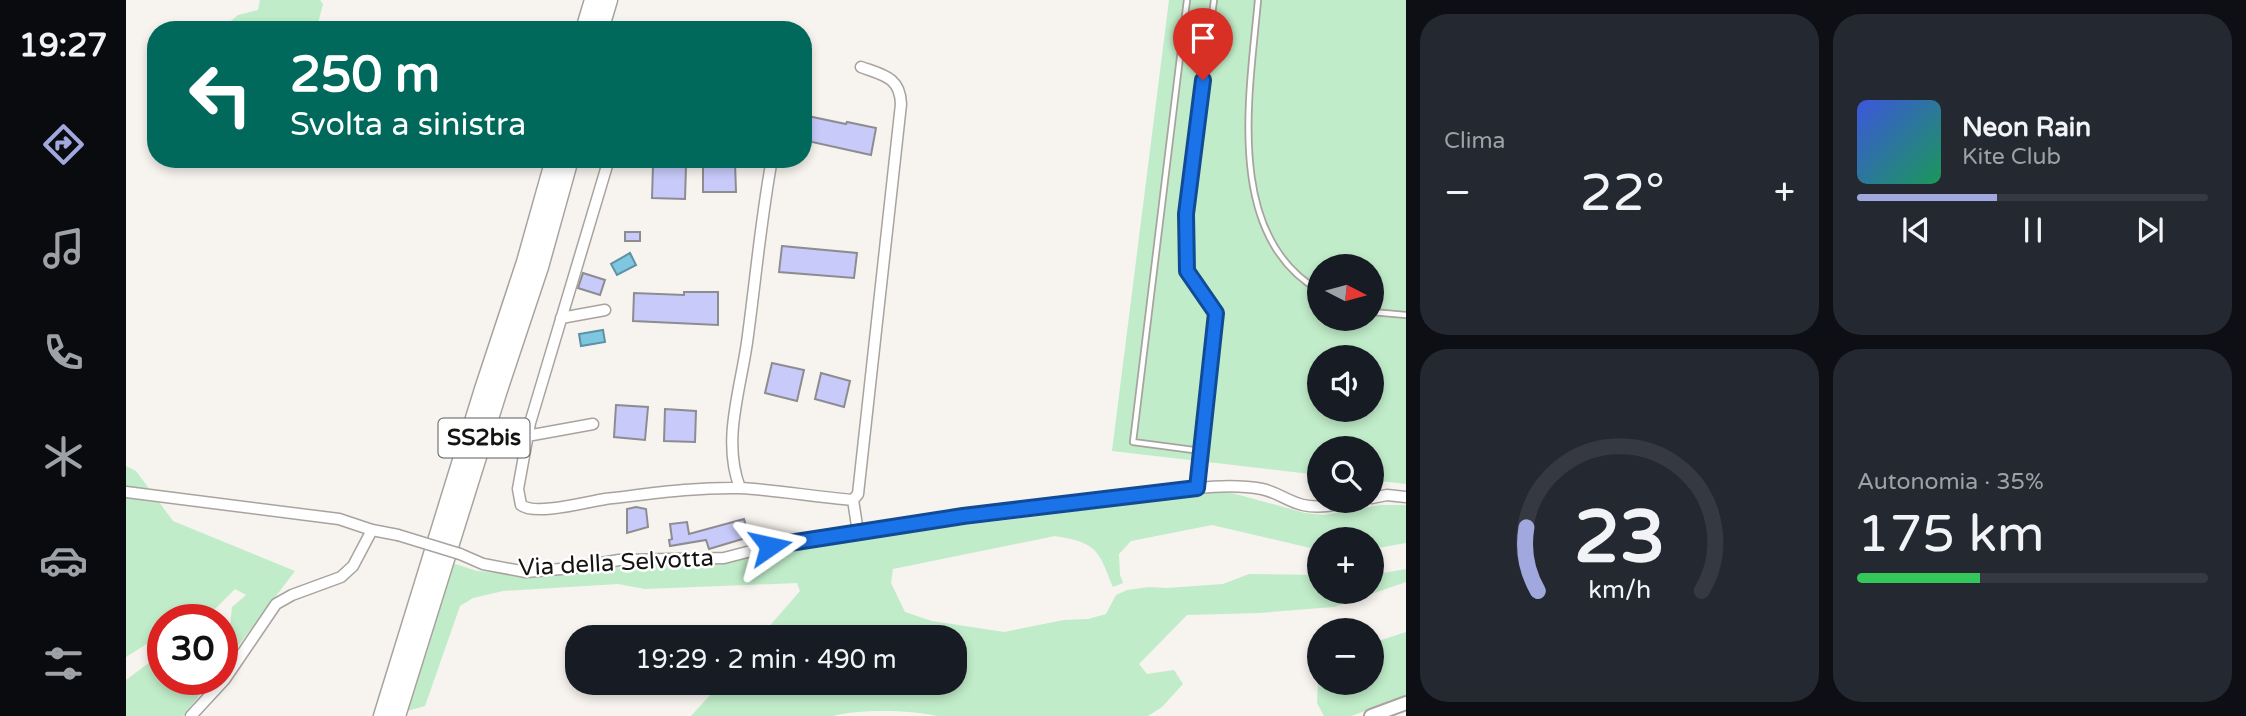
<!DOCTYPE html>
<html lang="it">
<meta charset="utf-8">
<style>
body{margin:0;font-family:"Varela Round",sans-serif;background:#242831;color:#f1f3f6;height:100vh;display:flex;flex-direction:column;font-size:26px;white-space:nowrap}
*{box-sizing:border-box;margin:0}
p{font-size:23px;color:#9ea1a6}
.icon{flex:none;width:38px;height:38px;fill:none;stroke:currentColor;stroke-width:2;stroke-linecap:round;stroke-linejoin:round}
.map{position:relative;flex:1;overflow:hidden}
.drawer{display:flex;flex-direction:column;gap:14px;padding:14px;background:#0d0f14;width:840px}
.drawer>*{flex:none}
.banner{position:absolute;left:21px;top:21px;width:665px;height:147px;border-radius:28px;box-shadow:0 4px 10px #0003;background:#00695c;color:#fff;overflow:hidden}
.needle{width:46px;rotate:96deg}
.tools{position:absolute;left:1181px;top:254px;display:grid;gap:14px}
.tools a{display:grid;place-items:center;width:77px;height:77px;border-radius:50%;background:#171b24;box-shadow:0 4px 10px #0003;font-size:35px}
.speed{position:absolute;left:21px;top:604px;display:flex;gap:14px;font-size:35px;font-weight:700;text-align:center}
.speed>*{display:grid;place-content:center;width:91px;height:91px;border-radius:50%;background:#171b24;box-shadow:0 4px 10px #0003;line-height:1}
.speed .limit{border:10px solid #d22;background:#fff;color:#111}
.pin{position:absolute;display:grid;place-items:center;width:60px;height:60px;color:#fff;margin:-72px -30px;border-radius:50% 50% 50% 0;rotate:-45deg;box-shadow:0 0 7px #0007}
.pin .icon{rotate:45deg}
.me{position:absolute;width:77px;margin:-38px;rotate:79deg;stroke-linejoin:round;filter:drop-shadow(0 0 5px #0008)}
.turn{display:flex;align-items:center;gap:24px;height:147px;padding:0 28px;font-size:32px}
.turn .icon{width:91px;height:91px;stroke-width:2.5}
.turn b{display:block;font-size:49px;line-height:60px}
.big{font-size:52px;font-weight:600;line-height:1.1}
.drawer .widget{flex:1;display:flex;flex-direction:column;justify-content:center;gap:10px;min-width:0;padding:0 24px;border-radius:28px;background:#242831}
.drawer .dial{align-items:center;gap:0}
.dial svg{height:182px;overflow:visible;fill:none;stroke:#363941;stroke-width:7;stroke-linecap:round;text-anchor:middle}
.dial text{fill:#f1f3f6;stroke:none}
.song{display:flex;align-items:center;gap:21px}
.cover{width:84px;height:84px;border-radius:10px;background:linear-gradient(135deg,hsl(230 70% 55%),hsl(150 70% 35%))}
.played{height:7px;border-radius:4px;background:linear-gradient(90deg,#a0a8dd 40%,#363941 40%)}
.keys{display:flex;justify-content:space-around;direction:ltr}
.heat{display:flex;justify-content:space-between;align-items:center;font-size:38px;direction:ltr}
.charge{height:10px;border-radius:5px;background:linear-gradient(90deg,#34c759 35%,#363941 0)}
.drawer .tiles{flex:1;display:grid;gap:14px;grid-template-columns:repeat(2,1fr)}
.trip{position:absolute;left:439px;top:625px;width:402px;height:70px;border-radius:28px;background:#171b24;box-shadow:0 4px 10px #0003;font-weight:600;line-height:70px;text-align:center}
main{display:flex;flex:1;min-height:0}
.dock{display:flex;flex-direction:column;width:126px;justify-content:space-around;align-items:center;background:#090b0e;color:#9ea1a6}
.dock .icon{width:49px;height:49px}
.dock .selected{color:#a0a8dd}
.dock b{font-size:32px;color:#f1f3f6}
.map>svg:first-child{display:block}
</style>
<main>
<nav class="dock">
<b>19:27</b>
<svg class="icon selected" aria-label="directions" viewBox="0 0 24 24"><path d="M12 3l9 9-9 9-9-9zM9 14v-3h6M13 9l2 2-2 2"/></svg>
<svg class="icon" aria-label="music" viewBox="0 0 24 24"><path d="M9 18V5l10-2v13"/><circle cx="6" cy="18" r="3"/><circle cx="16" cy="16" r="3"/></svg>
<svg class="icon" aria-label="phone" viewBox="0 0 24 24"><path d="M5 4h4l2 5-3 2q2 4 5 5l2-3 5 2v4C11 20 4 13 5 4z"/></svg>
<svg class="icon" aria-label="climate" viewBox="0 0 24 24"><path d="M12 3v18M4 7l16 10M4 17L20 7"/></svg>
<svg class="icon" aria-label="car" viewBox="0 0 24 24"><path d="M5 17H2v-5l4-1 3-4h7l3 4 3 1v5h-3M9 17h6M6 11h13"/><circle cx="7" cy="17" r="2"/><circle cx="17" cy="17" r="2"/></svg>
<svg class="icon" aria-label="filters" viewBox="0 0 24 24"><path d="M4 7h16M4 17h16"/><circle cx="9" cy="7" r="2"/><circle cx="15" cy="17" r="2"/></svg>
</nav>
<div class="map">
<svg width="1280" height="716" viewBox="0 0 1280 716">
<rect width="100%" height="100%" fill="#f7f3ee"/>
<path fill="#c0ecc9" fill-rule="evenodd" d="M134,0H194L197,4L191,27L182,30H94L112,15L132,10Z
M1043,0H1280V484L1246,480V448H1194L1193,475L986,451ZM1194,266H1246V318H1194ZM1194,357H1246V410H1194Z
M0,466L10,471L47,521L169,571L96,667V625L104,626L106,607L120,595L109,589L79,619L37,620V679H86L57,716H0V680L32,656L24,642L0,657Z
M1092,491L1110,494L1179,513L1198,515L1255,505H1280V543L1246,549V539H1194L1193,550L1086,525L1005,541L993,554L994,575L997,583L987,587C972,549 971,543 929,536L767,569L765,583L779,612L806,621L878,632L938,620L962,619L980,614L990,595L1001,590L1023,587L1041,588L1097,584L1123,574L1193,575L1194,592H1246V575L1280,569V582L1208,607L1133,613L1061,615L1013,664L1021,674L1048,670L1057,684L1036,707L1022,716H811C783,710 734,709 707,716H565L595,683L830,682V637H634L674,591L671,583L519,589L492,584L377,591L347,598L334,606L299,706L281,711L283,696L323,562L351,571L402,576L440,575L489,564H575L631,556L688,543L916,516Z
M1280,632V696L1225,716H1198L1191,703L1193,665L1194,682H1246V643Z"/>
<path fill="#7dc7e1" stroke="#5e91a3" stroke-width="2" d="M504,253L510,265L491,275L485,264Z
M477,330L479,342L455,346L453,334Z"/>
<path fill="#c8cbfa" stroke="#8c8c91" stroke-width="2" d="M677,115L720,124L721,122L750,128L745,155L677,140Z
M609,162L610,192H577V163Z
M527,165L560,166L559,199L526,198Z
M499,232H514V241H499Z
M656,246L731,253L728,278L653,272Z
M457,273L479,280L474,295L452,288Z
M558,292H592V325L507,321L508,293L558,295Z
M646,363L678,370L671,401L639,393Z
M695,373L724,381L718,407L689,399Z
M490,405L522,407L519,440L488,437Z
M539,409L570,411L569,442L538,441Z
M510,507L520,509L522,527L501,533V509Z
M618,519L623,537L583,549L580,540L544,546L543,540L546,539L544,524L561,522L563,534Z"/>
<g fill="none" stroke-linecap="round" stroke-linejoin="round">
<g stroke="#a8a39f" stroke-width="8">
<path id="service" d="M1061,0L1007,442L1075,451L1071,487
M1132,0C1124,91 1097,236 1194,291
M1246,312L1280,315
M1075,451L1090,313L1061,271L1060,214L1088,0"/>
</g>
<g stroke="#a8a39f" stroke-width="13">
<path id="minor" d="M483,159L404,423L392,489L395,505C409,516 460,502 479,499C523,494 569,487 614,488C651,490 689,497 727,500
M435,318L479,310
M401,436L467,424
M614,488C595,439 616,386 622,335C630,276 635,218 646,159
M0,492L213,519L246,530L272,535
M1246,498L1261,495L1280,497
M732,532L727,500L732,494L775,104C774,77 757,75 735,67
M334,554L357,564L400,572L446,568L493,560L598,558L660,542L837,516L1071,488C1092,486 1115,485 1136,489C1151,492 1163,502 1177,505C1195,509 1214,504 1231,500
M65,716L99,679L150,604L166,595L215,577L227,566L246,530"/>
</g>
<g stroke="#a8a39f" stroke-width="16">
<path id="tertiary" d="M1245,716L1280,703"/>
</g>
<g stroke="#a8a39f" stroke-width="19">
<path id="trunk" d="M458,30L467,0
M474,30L483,0
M256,716L357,389L399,262L428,159
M271,716L372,393L414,267L444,159"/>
</g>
<use href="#service" stroke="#fff" stroke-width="4.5"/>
<use href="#minor" stroke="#fff" stroke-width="10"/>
<use href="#tertiary" stroke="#fff" stroke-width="12"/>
<use href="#trunk" stroke="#fff" stroke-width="16"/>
<g stroke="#a8a39f" stroke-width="13" stroke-linecap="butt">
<path id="minor-bridge" d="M272,535L334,554"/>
</g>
<use href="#minor-bridge" stroke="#fff" stroke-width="10"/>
</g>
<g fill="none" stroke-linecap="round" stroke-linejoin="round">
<g stroke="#114b97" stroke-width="18">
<path id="route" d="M644,546L837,516L1071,488L1090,313L1061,271L1060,214L1077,80"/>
</g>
<use href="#route" stroke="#1a73e8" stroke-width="12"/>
</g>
<g text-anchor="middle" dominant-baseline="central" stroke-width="5" stroke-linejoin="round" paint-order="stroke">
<rect fill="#fff" stroke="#5c5a5a" stroke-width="2" x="312.5" y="418.5" width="91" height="39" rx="5"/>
<g font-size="23" font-weight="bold" fill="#161413">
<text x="358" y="438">SS2bis</text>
</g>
<g font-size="24" fill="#161413" stroke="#fff">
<text transform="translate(490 563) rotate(-3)">Via della Selvotta</text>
</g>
</g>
</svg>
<div class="tools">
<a><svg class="needle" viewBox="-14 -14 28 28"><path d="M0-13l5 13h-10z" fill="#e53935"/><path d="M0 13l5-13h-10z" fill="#9ea1a6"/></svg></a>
<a><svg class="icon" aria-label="sound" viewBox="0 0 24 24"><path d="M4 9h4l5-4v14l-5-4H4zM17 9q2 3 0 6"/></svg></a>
<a><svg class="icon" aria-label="search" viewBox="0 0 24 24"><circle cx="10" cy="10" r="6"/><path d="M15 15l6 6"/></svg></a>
<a>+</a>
<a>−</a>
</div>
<div class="speed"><div class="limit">30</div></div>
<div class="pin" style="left:1077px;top:80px;background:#d93025"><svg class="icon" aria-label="arrive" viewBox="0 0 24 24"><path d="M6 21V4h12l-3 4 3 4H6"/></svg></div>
<svg class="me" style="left:644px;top:546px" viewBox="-20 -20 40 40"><path d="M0-17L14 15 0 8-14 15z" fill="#1a73e8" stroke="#fff" stroke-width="4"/></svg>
<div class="trip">19:29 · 2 min · 490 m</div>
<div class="banner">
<div class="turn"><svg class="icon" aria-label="left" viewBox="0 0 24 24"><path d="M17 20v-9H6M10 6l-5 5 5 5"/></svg><div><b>250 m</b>Svolta a sinistra</div></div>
</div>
</div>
<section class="drawer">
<div class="tiles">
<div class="widget"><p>Clima</p>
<div class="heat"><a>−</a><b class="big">22°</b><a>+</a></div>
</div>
<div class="widget">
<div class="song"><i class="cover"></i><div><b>Neon Rain</b><p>Kite Club</p></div></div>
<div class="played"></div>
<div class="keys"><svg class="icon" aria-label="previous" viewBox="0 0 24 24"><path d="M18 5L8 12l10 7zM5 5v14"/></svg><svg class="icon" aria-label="pause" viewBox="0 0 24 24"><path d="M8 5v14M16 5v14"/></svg><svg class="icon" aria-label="next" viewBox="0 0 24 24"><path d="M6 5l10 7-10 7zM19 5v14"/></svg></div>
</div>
<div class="widget dial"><svg viewBox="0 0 100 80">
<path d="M14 69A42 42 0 1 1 86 69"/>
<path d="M14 69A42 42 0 0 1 9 41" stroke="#a0a8dd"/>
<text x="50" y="56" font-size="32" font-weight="700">23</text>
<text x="50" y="72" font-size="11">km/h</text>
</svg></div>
<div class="widget"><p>Autonomia · 35%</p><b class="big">175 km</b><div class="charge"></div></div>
</div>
</section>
</main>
